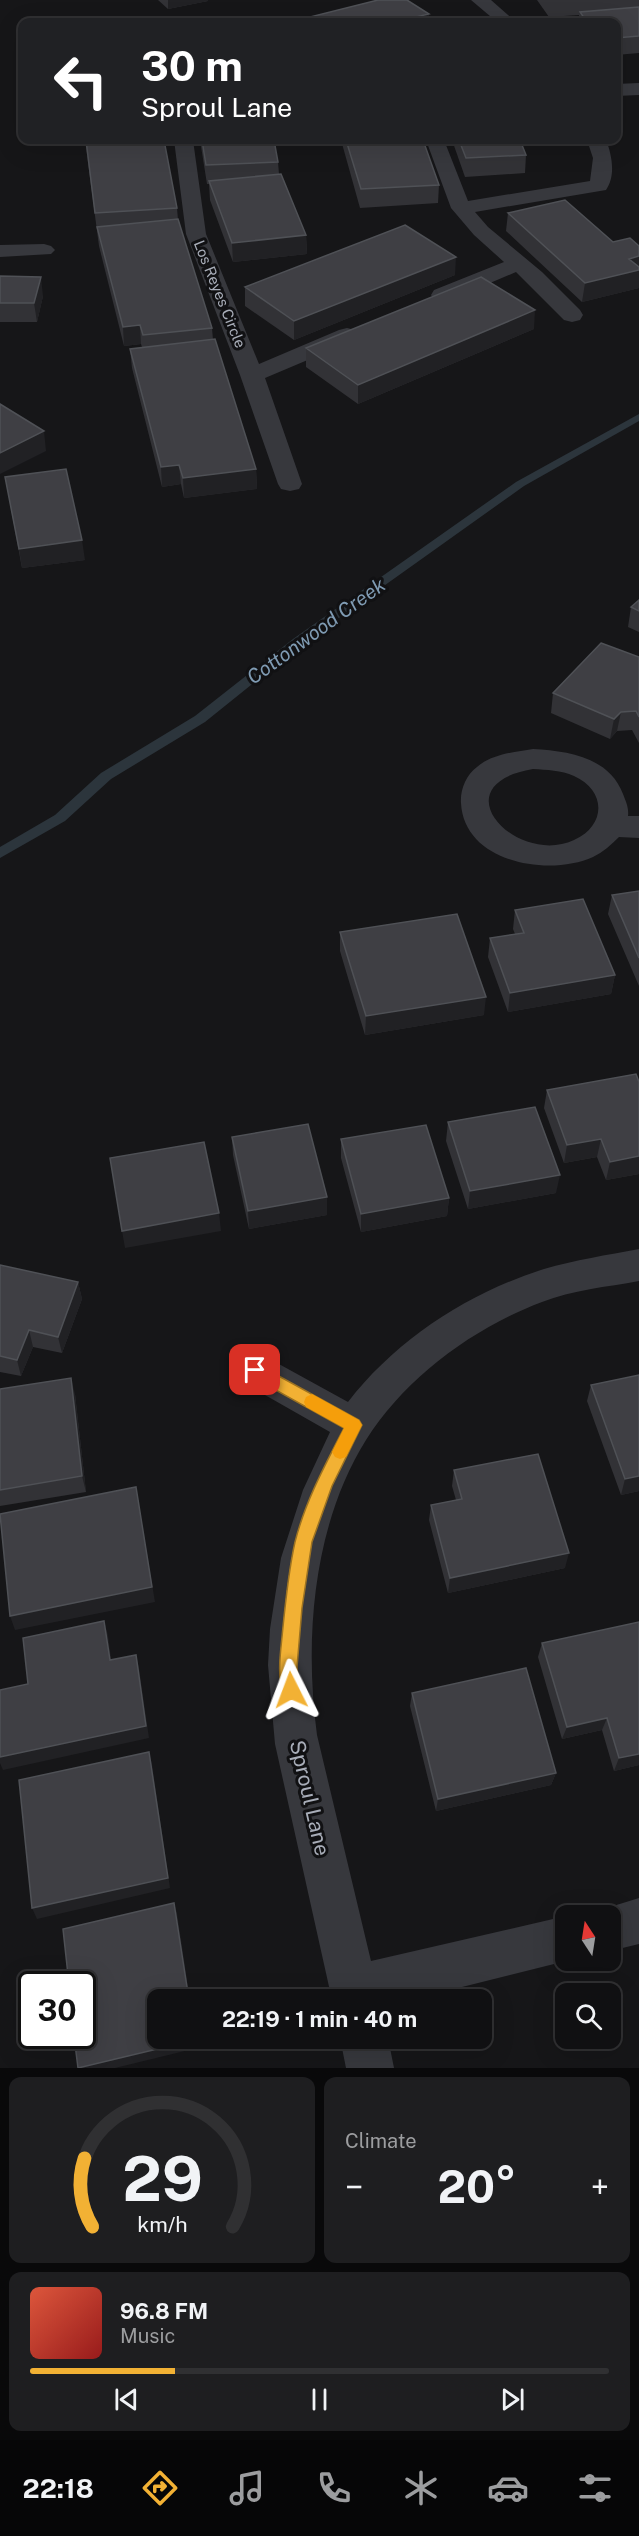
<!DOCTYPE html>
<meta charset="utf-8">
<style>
body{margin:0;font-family:"Public Sans",sans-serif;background:#1e1e20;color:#f1f3f6;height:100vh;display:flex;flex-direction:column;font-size:22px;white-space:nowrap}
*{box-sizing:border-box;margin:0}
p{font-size:20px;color:#9c9d9f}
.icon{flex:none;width:33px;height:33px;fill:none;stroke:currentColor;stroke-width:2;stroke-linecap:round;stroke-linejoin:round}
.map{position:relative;height:2068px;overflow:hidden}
.side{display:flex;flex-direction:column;gap:9px;padding:9px;background:#09090a;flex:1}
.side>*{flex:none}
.top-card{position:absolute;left:18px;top:18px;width:603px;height:126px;border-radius:12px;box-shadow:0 6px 24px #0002,0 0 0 2px #303032;background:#202124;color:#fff;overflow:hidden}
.needle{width:39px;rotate:348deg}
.tools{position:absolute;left:555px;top:1905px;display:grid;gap:12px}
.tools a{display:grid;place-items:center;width:66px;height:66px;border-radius:12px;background:#101012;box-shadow:0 6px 24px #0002,0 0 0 2px #303032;font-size:30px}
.speed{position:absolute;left:18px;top:1971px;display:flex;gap:12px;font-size:30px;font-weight:700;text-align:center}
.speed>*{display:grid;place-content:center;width:78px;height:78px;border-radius:50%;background:#101012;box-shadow:0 6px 24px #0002,0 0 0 2px #303032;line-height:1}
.speed .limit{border:3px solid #111;border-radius:9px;background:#fff;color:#111}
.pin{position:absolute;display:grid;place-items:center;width:51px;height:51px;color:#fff;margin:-26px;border-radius:12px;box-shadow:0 3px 9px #0006}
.me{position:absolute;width:66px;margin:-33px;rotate:357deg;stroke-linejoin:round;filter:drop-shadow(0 0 4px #0008)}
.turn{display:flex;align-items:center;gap:21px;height:126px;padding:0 24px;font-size:27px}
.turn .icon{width:78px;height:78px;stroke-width:2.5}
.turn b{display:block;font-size:42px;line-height:51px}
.big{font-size:45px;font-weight:700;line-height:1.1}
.side .widget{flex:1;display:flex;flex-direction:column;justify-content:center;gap:9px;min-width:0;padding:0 21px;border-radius:12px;background:#1e1e20}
.side .dial{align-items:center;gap:0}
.dial svg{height:156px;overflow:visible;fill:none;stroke:#303032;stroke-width:7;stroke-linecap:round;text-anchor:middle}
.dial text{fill:#f1f3f6;stroke:none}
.song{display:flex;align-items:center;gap:18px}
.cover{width:72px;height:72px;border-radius:9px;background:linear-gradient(135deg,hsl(10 70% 55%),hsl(0 70% 35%))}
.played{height:6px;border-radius:3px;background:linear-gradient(90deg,#f2b134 25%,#303032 25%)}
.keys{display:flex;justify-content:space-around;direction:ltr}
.heat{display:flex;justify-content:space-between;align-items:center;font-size:33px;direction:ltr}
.side .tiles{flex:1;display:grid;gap:9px;grid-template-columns:1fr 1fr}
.widget:last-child{grid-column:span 2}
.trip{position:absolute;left:147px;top:1989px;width:345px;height:60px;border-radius:12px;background:#101012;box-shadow:0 6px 24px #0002,0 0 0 2px #303032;font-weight:700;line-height:60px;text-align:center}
.tab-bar{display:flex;height:96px;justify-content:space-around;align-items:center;background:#060607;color:#9c9d9f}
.tab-bar .icon{width:42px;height:42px}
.tab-bar .on{color:#f2b134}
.tab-bar b{font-size:27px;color:#f1f3f6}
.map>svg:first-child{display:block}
</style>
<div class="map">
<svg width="639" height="2068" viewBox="0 0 639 2068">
<rect width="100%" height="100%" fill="#161618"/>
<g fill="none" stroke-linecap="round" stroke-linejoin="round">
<path fill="#2c353c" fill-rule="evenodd" d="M639,414V421L524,486L301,645L205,722L111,779L65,821L0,858V847L55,815L101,773L195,716L293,639L516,482Z"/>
<path fill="#37383d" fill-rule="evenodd" d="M471,0H491L516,22H497Z
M639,12V22L616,24L566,22L569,18L575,17Z
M639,83V95L616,96V84Z
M174,140H193L206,234L259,364L339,330L347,328L355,330L358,335L355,340L265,378L302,484L299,489L290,491L281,489L278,484L240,375L186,234Z
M426,140H444L468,201L590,181L593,158L587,140H606C612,155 616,176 606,190L475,212L488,227L542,272L580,310L583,315L580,320L572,322L564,320L516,272L450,300L442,302L434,300L431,295L434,290L504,262L474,235L451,208Z
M44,244L51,246L55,250L51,254L0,257V245Z
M533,749C568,751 609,757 623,794C626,802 629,808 628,816H639V838L619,837C611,845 603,852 593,857C549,877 464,863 461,803C460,790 466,775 477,767C492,754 515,752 533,749ZM533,769C547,770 561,770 574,776C606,790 607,825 574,840C517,867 438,785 533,769Z
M639,1249V1281C607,1287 572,1290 542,1302C473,1328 405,1378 366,1440C313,1525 304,1638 317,1735L371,1961L566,1916V1960H570L410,2000H332L275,1744L268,1665L270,1629L281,1558L303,1490L330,1432L242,1382L236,1370L242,1358L255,1353L268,1358L348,1402C397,1339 468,1293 544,1269C575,1260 607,1255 639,1249Z
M639,1898V1944L610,1951V1916H592L594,1912Z
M340,2038H388L394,2068H346Z"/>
</g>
<path fill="#323236" d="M158,0H208V1L168,9Z
M537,0H639V53L616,55V22H578L579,15L549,17Z
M429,14L428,22H310V17Z
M85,140L177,208L178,220L212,328L213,340L256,469L257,489L184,498L181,484L162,487L132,368L130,349L142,347L141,344L124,346L99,246Z
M200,140H274L278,162L279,174L306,235L307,254L233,262L210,200L209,184H207Z
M341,140H423L439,185L438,203L360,208Z
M452,140H520L526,155L525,173L465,177Z
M508,213L613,242L639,288L582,302L506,231Z
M455,275L294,340L245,306V287Z
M0,276L43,296L37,322H0Z
M534,329L358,404L306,367V348Z
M5,477L85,560L22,568Z
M639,600V632L628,627L631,607Z
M639,657V743L632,730L617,731L610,739L551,713L553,693Z
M639,891V986L608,914L612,895Z
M515,910L615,975L611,994L508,1012L488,957L490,938L515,934L513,929Z
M340,932L484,1015L365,1035L340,951Z
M639,1082V1174L606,1180L597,1157L564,1163L544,1108L547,1090Z
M448,1122L556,1193L468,1209L446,1141Z
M232,1137L327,1197V1215L249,1229L233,1155Z
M341,1139L449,1198L447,1216L361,1232L341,1158Z
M0,1265L78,1282L82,1299L62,1353L33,1347L21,1376L0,1372Z
M639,1375V1491L621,1495L587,1401L591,1385Z
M0,1389L75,1394L86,1492L0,1506Z
M454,1470L565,1568L448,1593L429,1520L431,1505L456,1500L452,1486Z
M639,1622V1765L614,1771L602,1730L562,1739L538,1657L542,1643Z
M412,1693L556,1773L551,1785L436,1811L410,1706Z"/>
<path fill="#212124" d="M168,0H208V1L168,9Z
M429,14L428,22H394Z
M306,235L307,254L233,262L232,243Z
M639,256V288L582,302L585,283L629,259Z
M456,257L455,275L294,340V321Z
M41,277L43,296L37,322L34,303Z
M535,310L534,329L358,404V385Z
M140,325L141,344L124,346L123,327Z
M44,431L46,451L0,474V453Z
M179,465L181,484L162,487L161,467Z
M256,469L257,489L184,498L183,478Z
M82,540L85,560L22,568L19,549Z
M621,712L617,731L610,739L614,719Z
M615,975L611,994L508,1012L510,993Z
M486,997L484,1015L365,1035L366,1016Z
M601,1139L597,1157L564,1163L567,1145Z
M639,1156V1174L606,1180L610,1162Z
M560,1175L556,1193L468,1209L470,1191Z
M327,1197V1215L249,1229L248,1211Z
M449,1198L447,1216L361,1232V1214Z
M219,1213L221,1231L125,1248L122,1231Z
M78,1282L82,1299L62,1353L58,1337Z
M29,1330L33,1347L21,1376L17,1360Z
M71,1378L75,1394L86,1492L82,1476Z
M639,1476V1491L621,1495L625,1479Z
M136,1487L155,1602L15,1630L10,1616Z
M569,1553L565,1568L448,1593L450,1578Z
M104,1621L108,1635L113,1674L110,1660Z
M136,1655L139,1668L149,1738L3,1770L0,1763V1757Z
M607,1718L602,1730L562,1739L567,1727Z
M149,1752L152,1764L170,1888L37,1919L32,1908Z
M639,1754V1765L614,1771L619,1758Z
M556,1773L551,1785L436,1811L438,1799Z
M174,1903L177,1913L190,2000H189Z
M194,2038H195L197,2048L115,2068H78Z"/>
<path fill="#3f3f44" stroke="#4f5156" stroke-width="1.5" d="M378,0H407L429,14L394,22H318L310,17Z
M639,7V36L616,38V22H587L580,12Z
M86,140H164L177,208L95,213Z
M202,140H274L278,162L206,165Z
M346,140H423L439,185L361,189Z
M459,140H520L526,155L466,158Z
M281,174L306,235L232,243L209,181Z
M565,200L613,242L630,238L639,246V256L629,259L639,267V270L585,283L508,213Z
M178,219L212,328L143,335L140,325L123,327L97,227Z
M405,225L456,257L294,321L245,287Z
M0,276L41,277L34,303H0Z
M481,277L535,310L358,385L306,348Z
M215,339L256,469L183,478L179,465L161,467L130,349Z
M0,404L44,431L0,453Z
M66,469L82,540L19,549L5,477Z
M639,600V611L631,607Z
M601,643L639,657V717L636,711L621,712L614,719L553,693Z
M639,891V958L612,895Z
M583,899L615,975L510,993L490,938L524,933L515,910Z
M457,914L486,997L366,1016L340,932Z
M636,1074L639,1082V1156L610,1162L601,1139L567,1145L547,1090Z
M535,1107L560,1175L470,1191L448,1122Z
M308,1124L327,1197L248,1211L232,1137Z
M426,1125L449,1198L361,1214L341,1139Z
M204,1142L219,1213L122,1231L110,1158Z
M0,1265L78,1282L58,1337L29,1330L17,1360L0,1356Z
M639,1375V1476L625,1479L591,1385Z
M71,1378L82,1476L0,1490V1389Z
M538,1454L569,1553L450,1578L431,1505L462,1499L454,1470Z
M136,1487L152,1587L10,1616L0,1514Z
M104,1621L110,1660L136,1655L146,1726L0,1757V1690L28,1684L23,1638Z
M639,1622V1754L619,1758L607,1718L567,1727L542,1643Z
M526,1668L556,1773L438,1799L412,1693Z
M149,1752L168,1878L32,1908L19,1780Z
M174,1903L189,2000H158V2038H194L195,2040L78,2068L74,2036H82V1984H69L63,1929Z"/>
<path fill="#f2b134" stroke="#9d7322" stroke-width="1.5" d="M255,1363L359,1420L362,1425L332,1486L312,1542L302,1608L297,1667L299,1690L297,1696L291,1699L284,1696C277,1678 280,1656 282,1637C285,1606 288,1573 295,1542C305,1502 325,1465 344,1428L249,1375L247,1370L249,1365Z"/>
<path fill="#f59e0b" d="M312,1394L359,1420L362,1425L346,1457L340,1459L335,1457L332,1452L344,1428L306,1407L304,1402L306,1397Z"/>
<g text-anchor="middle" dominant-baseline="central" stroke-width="6" stroke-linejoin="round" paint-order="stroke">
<g font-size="15" fill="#a8adb8" stroke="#111113">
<text transform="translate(220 294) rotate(68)">Los Reyes Circle</text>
</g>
<g font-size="20" font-style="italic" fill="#7f9bb3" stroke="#111113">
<text transform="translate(316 631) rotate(-36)">Cottonwood Creek</text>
</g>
<g font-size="21" fill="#a8adb8" stroke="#111113">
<text transform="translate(310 1798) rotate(77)">Sproul Lane</text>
</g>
</g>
</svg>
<div class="tools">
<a><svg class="needle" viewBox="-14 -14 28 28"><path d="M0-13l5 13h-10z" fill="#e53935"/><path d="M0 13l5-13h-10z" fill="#9c9d9f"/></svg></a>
<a><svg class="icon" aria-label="search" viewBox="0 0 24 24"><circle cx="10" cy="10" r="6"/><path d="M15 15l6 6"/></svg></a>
</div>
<div class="speed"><div class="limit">30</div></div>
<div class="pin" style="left:255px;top:1370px;background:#d93025"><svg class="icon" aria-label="arrive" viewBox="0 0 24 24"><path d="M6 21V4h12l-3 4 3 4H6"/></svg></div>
<svg class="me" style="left:291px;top:1690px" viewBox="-20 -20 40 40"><path d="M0-17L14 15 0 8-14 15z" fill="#f2b134" stroke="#fff" stroke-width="4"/></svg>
<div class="trip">22:19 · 1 min · 40 m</div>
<div class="top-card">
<div class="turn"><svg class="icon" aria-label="left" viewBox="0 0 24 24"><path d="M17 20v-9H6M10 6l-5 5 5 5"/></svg><div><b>30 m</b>Sproul Lane</div></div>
</div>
</div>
<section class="side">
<div class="tiles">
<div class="widget dial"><svg viewBox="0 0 100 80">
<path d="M14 69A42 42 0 1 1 86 69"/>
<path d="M14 69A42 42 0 0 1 10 34" stroke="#f2b134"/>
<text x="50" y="56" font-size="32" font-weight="700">29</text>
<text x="50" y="72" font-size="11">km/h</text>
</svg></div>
<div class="widget"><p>Climate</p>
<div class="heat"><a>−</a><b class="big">20°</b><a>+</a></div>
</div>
<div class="widget">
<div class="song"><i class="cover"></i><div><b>96.8 FM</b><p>Music</p></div></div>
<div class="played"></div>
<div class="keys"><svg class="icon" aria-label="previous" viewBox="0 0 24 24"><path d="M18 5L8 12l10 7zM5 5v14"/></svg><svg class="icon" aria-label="pause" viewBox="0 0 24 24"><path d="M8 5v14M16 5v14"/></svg><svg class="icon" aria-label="next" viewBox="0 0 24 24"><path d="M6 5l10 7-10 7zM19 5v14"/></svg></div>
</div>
</div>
</section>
<nav class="tab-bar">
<b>22:18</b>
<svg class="icon on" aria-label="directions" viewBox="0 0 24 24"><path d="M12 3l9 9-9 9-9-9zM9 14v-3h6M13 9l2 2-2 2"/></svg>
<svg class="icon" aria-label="music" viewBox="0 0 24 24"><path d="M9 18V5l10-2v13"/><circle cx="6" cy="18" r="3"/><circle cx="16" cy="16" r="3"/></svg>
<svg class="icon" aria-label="phone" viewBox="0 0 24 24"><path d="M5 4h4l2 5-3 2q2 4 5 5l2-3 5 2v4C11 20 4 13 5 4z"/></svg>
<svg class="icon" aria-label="climate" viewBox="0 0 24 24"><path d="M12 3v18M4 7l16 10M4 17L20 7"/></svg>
<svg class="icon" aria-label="car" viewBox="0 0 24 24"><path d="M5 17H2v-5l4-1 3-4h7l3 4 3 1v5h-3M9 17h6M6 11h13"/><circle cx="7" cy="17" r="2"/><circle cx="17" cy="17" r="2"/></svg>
<svg class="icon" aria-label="filters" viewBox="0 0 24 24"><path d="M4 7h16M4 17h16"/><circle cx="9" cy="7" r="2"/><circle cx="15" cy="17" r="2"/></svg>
</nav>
